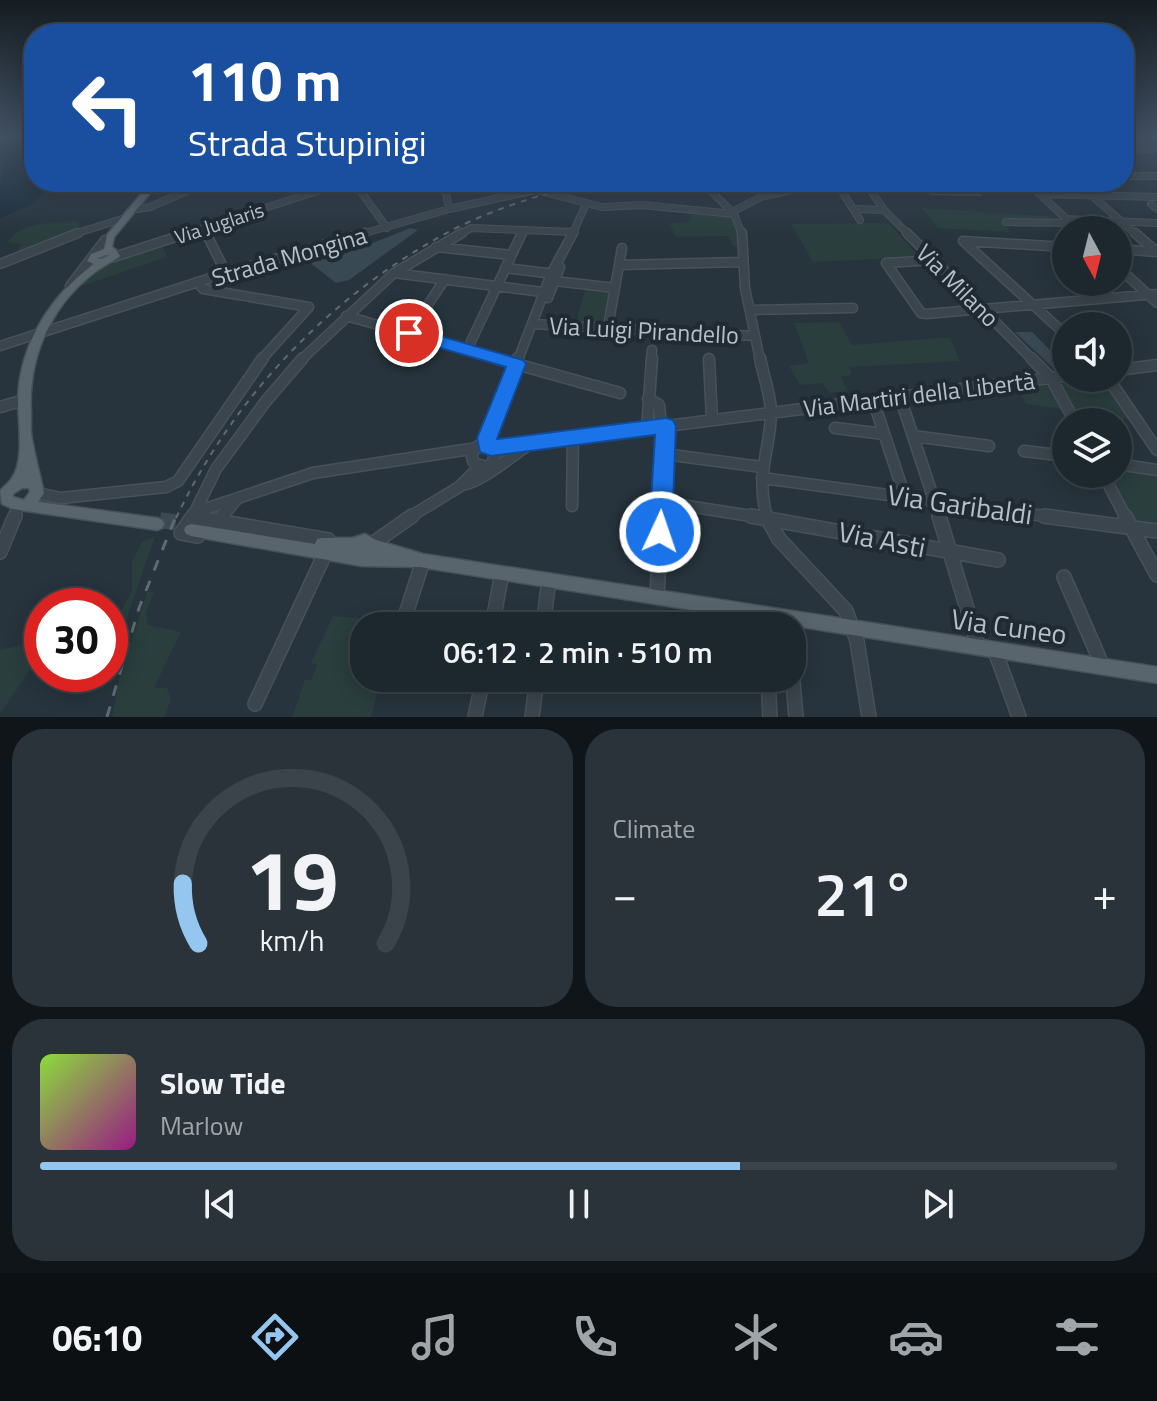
<!DOCTYPE html>
<meta charset="utf-8">
<style>
body{margin:0;font-family:"Titillium Web",sans-serif;background:#2a333a;color:#f1f3f6;height:100vh;display:flex;flex-direction:column;font-size:30px;white-space:nowrap}
*{box-sizing:border-box;margin:0}
p{font-size:26px;color:#a0a5aa}
.icon{flex:none;width:44px;height:44px;fill:none;stroke:currentColor;stroke-width:2;stroke-linecap:round;stroke-linejoin:round}
.map{position:relative;height:717px;overflow:hidden}
.drawer{display:flex;flex-direction:column;gap:12px;padding:12px;background:#101519;flex:1}
.drawer>*{flex:none}
.hud{position:absolute;left:24px;top:24px;width:1110px;height:168px;border-radius:32px;box-shadow:0 4px 20px #0003,0 0 0 2px #3b444a;background:#1a4fa0;color:#fff;overflow:hidden}
.needle{width:52px;rotate:173deg}
.fabs{position:absolute;left:1052px;top:216px;display:grid;gap:16px}
.fabs a{display:grid;place-items:center;width:80px;height:80px;border-radius:50%;background:#1d272e;box-shadow:0 4px 20px #0003,0 0 0 2px #3b444a;font-size:40px}
.speed{position:absolute;left:24px;top:588px;display:flex;gap:16px;font-size:40px;font-weight:700;text-align:center}
.speed>*{display:grid;place-content:center;width:104px;height:104px;border-radius:50%;background:#1d272e;box-shadow:0 4px 20px #0003,0 0 0 2px #3b444a;line-height:1}
.speed .limit{border:12px solid #d22;background:#fff;color:#111}
.pin{position:absolute;display:grid;place-items:center;width:68px;height:68px;color:#fff;margin:-34px;border:4px solid #fff;border-radius:50%;box-shadow:0 2px 8px #0007}
.me{position:absolute;width:88px;margin:-44px;rotate:3deg;stroke-linejoin:round;filter:drop-shadow(0 0 6px #0008)}
.turn{display:flex;align-items:center;gap:28px;height:168px;padding:0 32px;font-size:36px}
.turn .icon{width:104px;height:104px;stroke-width:2.5}
.turn b{display:block;font-size:56px;line-height:68px}
.big{font-size:60px;font-weight:600;line-height:1.1}
.drawer .card{flex:1;display:flex;flex-direction:column;justify-content:center;gap:12px;min-width:0;padding:0 28px;border-radius:32px;background:#2a333a}
.drawer .dial{align-items:center;gap:0}
.dial svg{height:208px;overflow:visible;fill:none;stroke:#3b444a;stroke-width:7;stroke-linecap:round;text-anchor:middle}
.dial text{fill:#f1f3f6;stroke:none}
.song{display:flex;align-items:center;gap:24px}
.cover{width:96px;height:96px;border-radius:12px;background:linear-gradient(135deg,hsl(90 70% 55%),hsl(310 70% 35%))}
.played{height:8px;border-radius:4px;background:linear-gradient(90deg,#94c6f0 65%,#3b444a 65%)}
.keys{display:flex;justify-content:space-around;direction:ltr}
.heat{display:flex;justify-content:space-between;align-items:center;font-size:44px;direction:ltr}
.drawer .tiles{flex:1;display:grid;gap:12px;grid-template-columns:1fr 1fr}
.card:last-child{grid-column:span 2}
.trip{position:absolute;left:350px;top:612px;width:456px;height:80px;border-radius:32px;background:#1d272e;box-shadow:0 4px 20px #0003,0 0 0 2px #3b444a;font-weight:600;line-height:80px;text-align:center}
.menu{display:flex;height:128px;justify-content:space-around;align-items:center;background:#0c1012;color:#a0a5aa}
.menu .icon{width:56px;height:56px}
.menu .current{color:#94c6f0}
.menu b{font-size:36px;color:#f1f3f6}
.map>svg:first-child{display:block}
</style>
<div class="map">
<svg width="1157" height="717" viewBox="0 0 1157 717">
<rect width="100%" height="100%" fill="#27343d"/>
<path fill="#293e3d" d="M922,208L1059,217L1064,221L1002,220L1010,232L938,228Z
M692,212L729,216L738,232L739,246H733L728,236L675,237L670,223L689,222Z
M76,221L80,223L77,230L17,252L21,244L7,242C22,221 52,223 76,221Z
M889,223L919,257L813,262L791,224Z
M162,244L167,257L78,287C93,261 135,253 162,244Z
M586,287L612,289L604,325L576,322Z
M839,322L852,345L950,337L960,361L849,367L852,375L841,377L848,392L829,393L822,383L800,385L789,366L809,363L794,323Z
M1096,378L1111,386L1132,420L1075,414L1060,386L1064,380Z
M1044,384L1053,388L1063,409L1026,404L1017,388Z
M1118,467L1157,473V528L1138,526L1109,474H1118Z
M155,536L110,668V631L132,591V561L142,542Z
M147,592H154L146,613L148,625L181,632L154,688H167L171,700L164,717H112L119,681Z
M333,616L396,621L395,626H364V678H381L371,717H292L305,680H311L317,665L311,663Z
M42,640L41,653L0,714V650Z"/>
<path fill="#1b2d3b" d="M0,136H34V182H56L32,204L0,218V185L4,161L0,157Z"/>
<path fill="#394953" d="M410,228L418,230L349,280L336,283L308,261L330,251L337,254L363,243L368,245Z
M1015,332H1032L1051,351L1066,349V368L1054,369Z"/>
<g fill="none" stroke-linecap="round" stroke-linejoin="round">
<path stroke="#3d4952" stroke-width="16" stroke-dasharray="16 8" stroke-linecap="butt" d="M160,520L194,525"/>
<g stroke="#47515a" stroke-width="8">
<path id="minor-far3" d="M1124,141L1152,146
M1124,152L1157,148
M1124,176H1157
M354,182L387,228
M444,182L449,209
M702,182L734,214L742,235
M836,182L860,220
M865,182L884,210L909,235
M925,182L931,191L979,192
M1027,182L1078,230
M1076,182L1137,235
M540,191L602,207L642,205L734,214
M1040,194L1157,197
M1151,204L1157,209
M853,209L884,210
M131,210L150,207L208,182
M732,212L761,197L827,182
M1066,219L1157,223
M1006,222L1071,223
M204,228L207,235
M71,235L122,219
M182,235L345,182
M358,235L449,209L572,182
M459,235L471,228L575,232
M521,235L523,230
M572,235L586,204"/>
</g>
<g stroke="#47515a" stroke-width="11">
<path id="minor-far2" d="M206,233L226,273
M742,233L745,288L760,360
M907,233L1033,360
M1135,233L1157,252
M963,241L1066,335
M963,241L1066,247
M436,247L511,255
M1118,249L1157,252
M114,257L188,233
M934,260L886,263L921,313L926,314L1157,294
M0,264L78,233
M619,265L622,248
M1118,267L1157,303
M505,268L555,274
M394,273L550,293
M555,281L615,288
M197,282L203,289L309,307
M70,286L105,240
M548,298L560,267
M750,310L853,308
M346,316L502,360
M532,324L755,336
M608,327L619,265L742,262
M409,333L445,279
M0,346L226,273L365,233
M467,350L522,233
M261,360L309,307
M301,360L394,273L462,233
M518,360L551,274L573,233
M651,360L652,350"/>
</g>
<g stroke="#47515a" stroke-width="13">
<path id="minor-far1" d="M495,358L620,393
M760,358C763,375 771,395 771,413C770,453 755,473 767,518
M1031,358L1051,378L1075,422
M709,359L712,420
M1118,370L1157,365
M1108,378L1157,450
M900,397L940,518
M648,399L659,405L661,426
M873,400L905,497
M0,407L24,400
M647,428L652,358
M835,428L884,434
M913,436L989,446
M472 456a11 11 0 1 1 22 0a11 11 0 1 1-22 0Z
M480,447L489,433L518,358
M491,448L1066,376
M1024,451L1066,456
M664,454L762,467
M1118,464L1157,470
M1103,474L1126,518
M762,478L1059,518
M462,485C482,482 511,456 530,444
M37,493L61,498L166,487L178,481L263,358
M662,502L764,518
M572,506L573,438
M196,512L313,473L477,448
M193,517L198,518
M15,518L18,505
M192,518L216,469L266,401L303,358
M221,518L236,500
M408,518L459,487L481,465
M661,518L666,426"/>
</g>
<g stroke="#47515a" stroke-width="16">
<path id="minor" d="M193,516L181,533L198,536
M751,516L998,560
M766,516L779,539L846,611L857,641L869,717
M939,516L979,648
M1044,516L1157,531
M1125,516L1157,575
M193,517L328,540L329,545L255,704
M218,522L223,516
M372,544L412,516
M0,552L15,516
M1064,577L1103,667
M657,596L661,516
M402,626L423,561
M492,626L502,573
M543,626L549,580
M995,651L1019,717
M792,669L796,717
M768,678L770,717
M475,717L483,678
M532,717L537,678"/>
</g>
<g stroke="#47515a" stroke-width="3">
<path id="major" d="M151,182H159L114,237L112,247L116,250L120,256L118,258C59,288 27,349 31,414C31,422 30,431 32,439C35,457 40,475 44,493L38,502L157,518L162,520L164,524L162,528L157,530L13,509L2,504L0,491C4,486 9,483 12,478C25,460 18,420 18,399C20,344 50,296 94,264L87,261L91,254L104,249L107,235ZM105,255H110L102,259H97ZM22,488H29L30,492L24,500L13,497V494Z
M191,524L315,544L317,539L322,538H352L365,534L376,540L423,554L1157,667V683L420,567L362,566L191,536L186,534L184,530L186,526Z"/>
</g>
<use href="#minor-far3" stroke="#3b454d" stroke-width="6"/>
<use href="#minor-far2" stroke="#3b454d" stroke-width="8"/>
<use href="#minor-far1" stroke="#3b454d" stroke-width="10"/>
<use href="#minor" stroke="#3b454d" stroke-width="13"/>
<use href="#major" fill="#59656d" fill-rule="evenodd"/>
<path stroke="#5d6a74" stroke-width="2" stroke-dasharray="6 6" stroke-linecap="butt" d="M176,518C235,394 333,293 454,229C496,208 541,195 586,182"/>
<path stroke="#5d6a74" stroke-width="3" stroke-dasharray="11 11" stroke-linecap="butt" d="M107,717L139,608L176,516"/>
</g>
<linearGradient id="sky" x2="0" y2="1"><stop stop-color="#151d22"/><stop offset="0.58" stop-color="#415062"/><stop offset="1" stop-color="#415062" stop-opacity="0"/></linearGradient>
<rect width="1157" height="236" fill="url(#sky)"/>
<path fill="#1a73e8" stroke="#114b97" stroke-width="2" d="M409,327L523,360L526,364L497,439L666,418L673,420L676,426L672,532L669,539L660,542L652,539L649,532L655,435L491,456L480,452L477,438L506,367L402,337L400,333L402,329Z"/>
<g text-anchor="middle" dominant-baseline="central" stroke-width="8" stroke-linejoin="round" paint-order="stroke">
<g font-size="20" fill="#b7c0c8" stroke="#202a33">
<text transform="translate(219 223) rotate(-18)">Via Juglaris</text>
</g>
<g font-size="24" fill="#b7c0c8" stroke="#202a33">
<text transform="translate(289 256) rotate(-16)">Strada Mongina</text>
<text transform="translate(958 285) rotate(45)">Via Milano</text>
<text transform="translate(644 330) rotate(3)">Via Luigi Pirandello</text>
<text transform="translate(919 394) rotate(-7)">Via Martiri della Libertà</text>
</g>
<g font-size="28" fill="#b7c0c8" stroke="#202a33">
<text transform="translate(960 504) rotate(8)">Via Garibaldi</text>
<text transform="translate(882 539) rotate(11)">Via Asti</text>
<text transform="translate(1009 626) rotate(8)">Via Cuneo</text>
</g>
</g>
</svg>
<div class="fabs">
<a><svg class="needle" viewBox="-14 -14 28 28"><path d="M0-13l5 13h-10z" fill="#e53935"/><path d="M0 13l5-13h-10z" fill="#a0a5aa"/></svg></a>
<a><svg class="icon" aria-label="sound" viewBox="0 0 24 24"><path d="M4 9h4l5-4v14l-5-4H4zM17 9q2 3 0 6"/></svg></a>
<a><svg class="icon" aria-label="layers" viewBox="0 0 24 24"><path d="M12 4l9 5-9 5-9-5zM3 14l9 5 9-5"/></svg></a>
</div>
<div class="speed"><div class="limit">30</div></div>
<div class="pin" style="left:409px;top:333px;background:#d93025"><svg class="icon" aria-label="arrive" viewBox="0 0 24 24"><path d="M6 21V4h12l-3 4 3 4H6"/></svg></div>
<svg class="me" style="left:660px;top:532px" viewBox="-20 -20 40 40"><circle r="17" fill="#1a73e8" stroke="#fff" stroke-width="3"/><path d="M0-11L8 9 0 5-8 9z" fill="#fff"/></svg>
<div class="trip">06:12 · 2 min · 510 m</div>
<div class="hud">
<div class="turn"><svg class="icon" aria-label="left" viewBox="0 0 24 24"><path d="M17 20v-9H6M10 6l-5 5 5 5"/></svg><div><b>110 m</b>Strada Stupinigi</div></div>
</div>
</div>
<section class="drawer">
<div class="tiles">
<div class="card dial"><svg viewBox="0 0 100 80">
<path d="M14 69A42 42 0 1 1 86 69"/>
<path d="M14 69A42 42 0 0 1 8 46" stroke="#94c6f0"/>
<text x="50" y="56" font-size="32" font-weight="700">19</text>
<text x="50" y="72" font-size="11">km/h</text>
</svg></div>
<div class="card"><p>Climate</p>
<div class="heat"><a>−</a><b class="big">21°</b><a>+</a></div>
</div>
<div class="card">
<div class="song"><i class="cover"></i><div><b>Slow Tide</b><p>Marlow</p></div></div>
<div class="played"></div>
<div class="keys"><svg class="icon" aria-label="previous" viewBox="0 0 24 24"><path d="M18 5L8 12l10 7zM5 5v14"/></svg><svg class="icon" aria-label="pause" viewBox="0 0 24 24"><path d="M8 5v14M16 5v14"/></svg><svg class="icon" aria-label="next" viewBox="0 0 24 24"><path d="M6 5l10 7-10 7zM19 5v14"/></svg></div>
</div>
</div>
</section>
<nav class="menu">
<b>06:10</b>
<svg class="icon current" aria-label="directions" viewBox="0 0 24 24"><path d="M12 3l9 9-9 9-9-9zM9 14v-3h6M13 9l2 2-2 2"/></svg>
<svg class="icon" aria-label="music" viewBox="0 0 24 24"><path d="M9 18V5l10-2v13"/><circle cx="6" cy="18" r="3"/><circle cx="16" cy="16" r="3"/></svg>
<svg class="icon" aria-label="phone" viewBox="0 0 24 24"><path d="M5 4h4l2 5-3 2q2 4 5 5l2-3 5 2v4C11 20 4 13 5 4z"/></svg>
<svg class="icon" aria-label="climate" viewBox="0 0 24 24"><path d="M12 3v18M4 7l16 10M4 17L20 7"/></svg>
<svg class="icon" aria-label="car" viewBox="0 0 24 24"><path d="M5 17H2v-5l4-1 3-4h7l3 4 3 1v5h-3M9 17h6M6 11h13"/><circle cx="7" cy="17" r="2"/><circle cx="17" cy="17" r="2"/></svg>
<svg class="icon" aria-label="filters" viewBox="0 0 24 24"><path d="M4 7h16M4 17h16"/><circle cx="9" cy="7" r="2"/><circle cx="15" cy="17" r="2"/></svg>
</nav>
